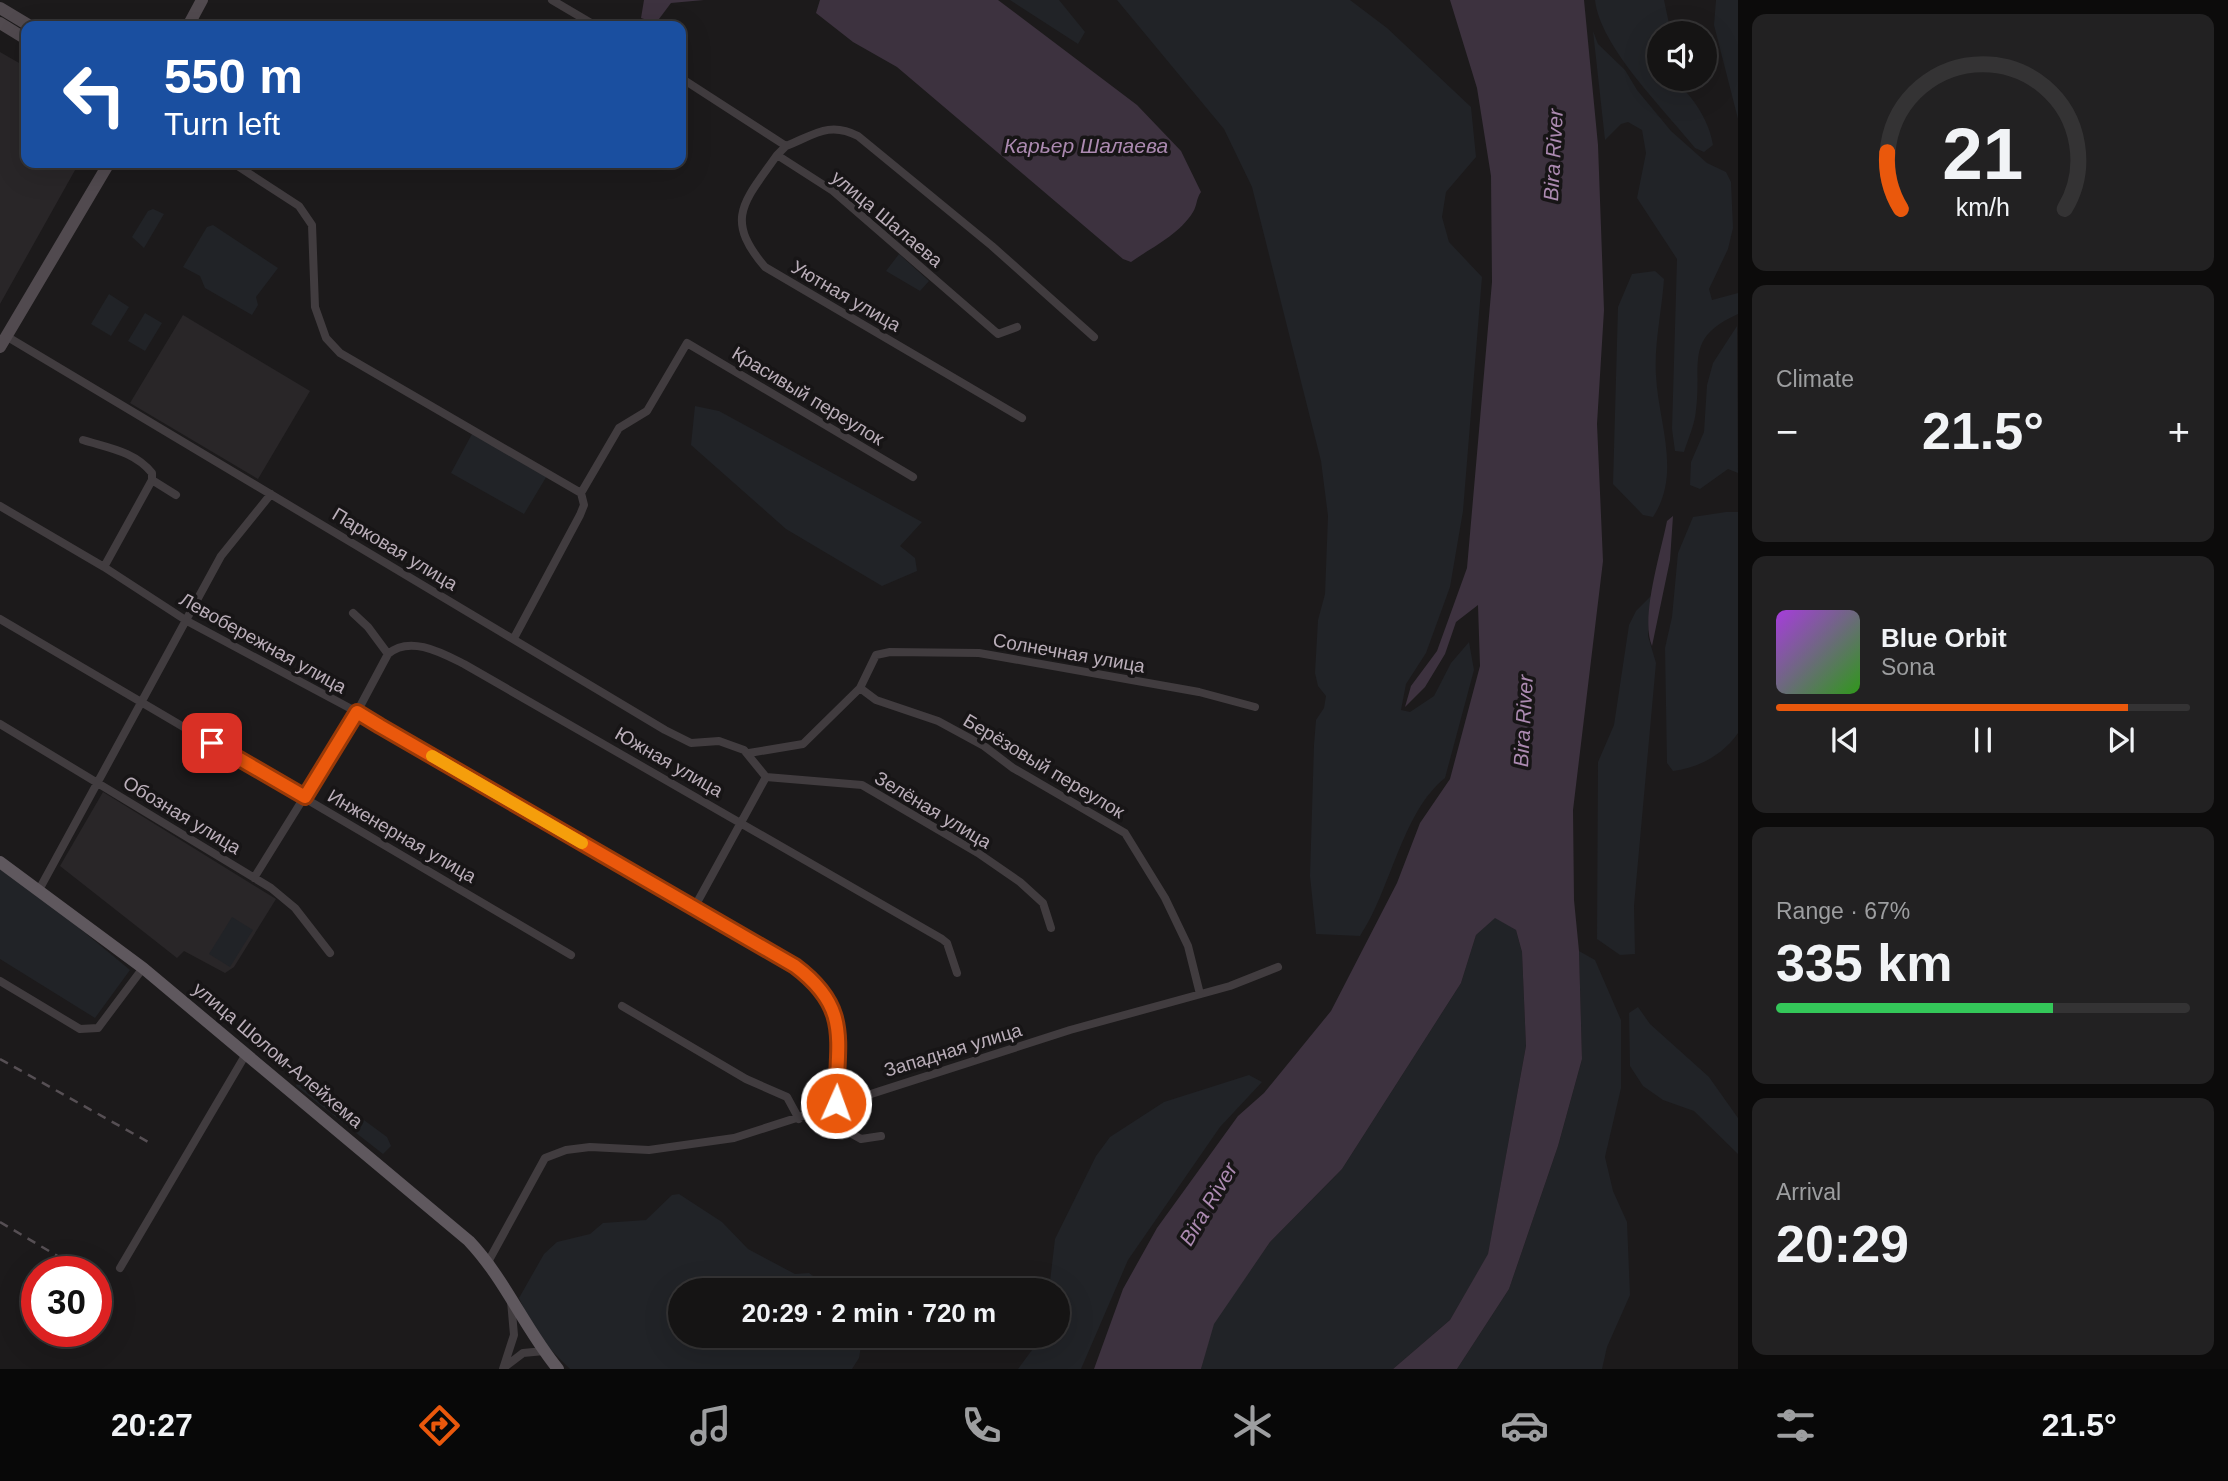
<!DOCTYPE html>
<meta charset="utf-8">
<style>
body{margin:0;font-family:Helvetica,sans-serif;background:#222122;color:#f1f3f6;height:100vh;display:flex;flex-direction:column;font-size:26px;white-space:nowrap}
*{box-sizing:border-box;margin:0}
p{font-size:23px;color:#9d9ea0}
.icon{flex:none;width:38px;height:38px;fill:none;stroke:currentColor;stroke-width:2;stroke-linecap:round;stroke-linejoin:round}
.map{position:relative;flex:1;overflow:hidden}
.sheet{display:flex;flex-direction:column;gap:14px;padding:14px;background:#0c0b0b;width:490px}
.sheet>*{flex:none}
.banner{position:absolute;left:21px;top:21px;width:665px;height:147px;border-radius:14px;box-shadow:0 7px 28px #0002,0 0 0 2px #343334;background:#1a4fa0;color:#fff;overflow:hidden}
.tools{position:absolute;left:1647px;top:21px;display:grid;gap:14px}
.tools a{display:grid;place-items:center;width:70px;height:70px;border-radius:50%;background:#151414;box-shadow:0 7px 28px #0002,0 0 0 2px #343334;font-size:35px}
.speed{position:absolute;left:21px;top:1256px;display:flex;gap:14px;font-size:35px;font-weight:700;text-align:center}
.speed>*{display:grid;place-content:center;width:91px;height:91px;border-radius:50%;background:#151414;box-shadow:0 7px 28px #0002,0 0 0 2px #343334;line-height:1}
.speed .limit{border:10px solid #d22;background:#fff;color:#111}
.pin{position:absolute;display:grid;place-items:center;width:60px;height:60px;color:#fff;margin:-30px;border-radius:14px;box-shadow:0 4px 10px #0006}
.me{position:absolute;width:77px;margin:-38px;rotate:2deg;stroke-linejoin:round;filter:drop-shadow(0 0 5px #0008)}
.turn{display:flex;align-items:center;gap:24px;height:147px;padding:0 28px;font-size:32px}
.turn .icon{width:91px;height:91px;stroke-width:2.5}
.turn b{display:block;font-size:49px;line-height:60px}
.big{font-size:52px;font-weight:600;line-height:1.1}
.sheet .tile{flex:1;display:flex;flex-direction:column;justify-content:center;gap:10px;min-width:0;padding:0 24px;border-radius:14px;background:#222122}
.sheet .dial{align-items:center;gap:0}
.dial svg{height:182px;overflow:visible;fill:none;stroke:#343334;stroke-width:7;stroke-linecap:round;text-anchor:middle}
.dial text{fill:#f1f3f6;stroke:none}
.song{display:flex;align-items:center;gap:21px}
.cover{width:84px;height:84px;border-radius:10px;background:linear-gradient(135deg,hsl(280 70% 55%),hsl(110 70% 35%))}
.played{height:7px;border-radius:4px;background:linear-gradient(90deg,#ea580c 85%,#343334 85%)}
.keys{display:flex;justify-content:space-around;direction:ltr}
.heat{display:flex;justify-content:space-between;align-items:center;font-size:38px;direction:ltr}
.charge{height:10px;border-radius:5px;background:linear-gradient(90deg,#34c759 67%,#343334 0)}
.trip{position:absolute;left:668px;top:1278px;width:402px;height:70px;border-radius:35px;background:#151414;box-shadow:0 7px 28px #0002,0 0 0 2px #343334;font-weight:600;line-height:70px;text-align:center}
.dock{display:flex;height:112px;justify-content:space-around;align-items:center;background:#080808;color:#9d9ea0}
.dock .icon{width:49px;height:49px}
.dock .on{color:#ea580c}
.dock b{font-size:32px;color:#f1f3f6}
main{display:flex;flex:1;min-height:0}
.map>svg:first-child{display:block}
</style>
<main>
<div class="map">
<svg width="1738" height="1369" viewBox="0 0 1738 1369">
<rect width="100%" height="100%" fill="#1c1a1b"/>
<path fill="#292628" d="M0,52L26,67V163H79L0,304Z
M183,315L310,391L258,479L130,403Z
M103,792L276,899L234,967L225,973L184,951L177,958L60,866Z"/>
<path fill="#212327" d="M1010,0H1059L1085,32L1078,44Z
M1117,0H1350L1387,28L1471,107L1476,157L1446,192L1442,217L1449,242L1482,277L1463,511L1450,587L1426,653L1406,684L1401,710L1410,712L1434,696L1451,663L1469,642L1474,670L1445,778C1402,812 1391,890 1360,936L1316,934L1310,876L1314,745L1316,720L1324,708L1326,696L1318,686L1315,673L1318,620L1325,594L1328,516L1321,461L1252,187L1224,129Z
M1595,0H1664L1671,33H1659V79H1678L1679,86C1695,98 1710,124 1713,145L1704,152L1695,148C1665,110 1600,47 1595,0Z
M1716,0H1738V119L1714,25Z
M1593,31L1598,44L1625,70L1637,90L1671,131L1707,163L1726,172L1731,182L1733,228L1728,249L1709,289L1712,300L1738,293V314C1684,338 1702,362 1696,410C1695,424 1688,439 1684,452L1675,451L1672,429L1677,259L1637,198L1646,153L1642,130L1628,122L1621,124L1605,140Z
M153,209L164,214L144,248L132,237L148,211Z
M213,225L278,268L256,297L258,305L252,315L205,288L200,276L183,267L207,227Z
M899,254L929,281L920,291L886,271Z
M1655,271L1664,279C1662,310 1654,344 1656,375C1658,422 1682,473 1653,517L1643,515L1613,484L1618,307L1632,274Z
M109,294L129,307L111,336L91,324Z
M145,313L162,323L145,351L128,341Z
M1737,326L1738,473L1728,469L1700,489L1690,485L1691,462L1704,432L1707,385L1713,363Z
M695,406L719,411L922,522L900,546L915,558L917,571L882,586L786,529L691,445Z
M472,434L548,474L524,514L451,473Z
M1726,512H1738V733C1723,755 1698,768 1673,771L1667,763L1665,648L1672,617L1678,553L1693,517Z
M1652,595L1648,636L1656,663L1634,906L1635,954L1620,955L1597,939L1598,762L1614,725L1629,625L1636,611Z
M0,869L37,893L130,970L95,1018L0,959Z
M232,917L253,930L230,967L209,954Z
M1495,917L1516,930L1522,952L1526,1046L1488,1255L1450,1320L1393,1369H1201L1213,1324L1270,1242L1342,1169L1461,983L1476,935Z
M1579,951L1595,960L1621,1020V1088L1605,1157L1613,1191L1627,1222L1630,1295L1607,1347L1602,1369H1457L1509,1289L1558,1146L1582,1059Z
M1638,1007L1650,1024L1709,1077L1738,1118V1154L1694,1111L1663,1100L1643,1086L1630,1066L1629,1013Z
M300,1073L387,1137L391,1146L383,1154L296,1086Z
M1249,1075L1262,1082L1220,1127L1128,1260L1081,1369H1018L1043,1335H1059V1290H1049L1055,1239L1096,1156L1110,1137L1164,1102Z
M679,1194L722,1222L748,1249L795,1274L809,1273L832,1290H681V1335H863L859,1358L852,1369H570L537,1336L519,1298L544,1254L557,1242L590,1234L603,1223L646,1220L672,1195Z"/>
<path fill="#3d323f" d="M644,0H704L671,3L656,23L641,18Z
M820,0H998L1137,105L1181,151L1201,192C1196,199 1197,206 1193,212C1179,235 1152,247 1131,262L1123,259L897,67L853,42L816,13Z
M1450,0H1584L1598,145L1604,310L1597,424L1603,561L1573,810L1574,900L1579,951L1582,1059L1558,1146L1509,1289L1457,1369H1393L1450,1320L1488,1254L1526,1046L1522,952L1516,930L1495,918L1476,935L1461,983L1342,1169L1270,1242L1214,1324L1201,1369H1094L1123,1289L1157,1228L1238,1116L1264,1093L1331,1011L1397,883L1420,823L1450,779L1480,666L1478,605L1456,622L1445,654L1425,687L1405,707L1411,686L1437,651L1467,568L1492,282L1491,176L1477,88Z
M1673,516L1670,560L1652,646C1640,618 1661,552 1667,521Z"/>
<g fill="none" stroke-linecap="round" stroke-linejoin="round">
<path stroke="#413c3f" stroke-width="8" d="M552,0L596,26
M681,78L786,146L777,155L833,191L998,334L1017,327
M786,146C814,135 829,121 858,136L992,246L1094,337
M777,155C745,201 723,218 765,267L1022,418
M233,163L299,206L312,225L315,307L326,338L340,353L581,493L584,505L580,515L514,638
M6,336L665,730L691,743L719,741L744,750L766,777
M83,440C108,448 134,451 152,473V480L176,495
M581,493L619,428L647,411L687,343L913,477
M0,506L104,567L187,621L357,712L795,966L816,982L835,1011L838,1029L836,1103L852,1134L861,1139L881,1136
M104,567L152,480
M353,613L368,627L388,654C410,635 442,653 464,664L942,939L947,943L957,973
M0,619L571,955
M860,688L876,700L938,721L984,746L1013,768L1125,833L1165,898L1188,946L1200,994
M0,724L271,888L295,908L330,953
M749,753L803,744L860,688L876,655L890,652L979,653L1199,692L1255,707
M766,777L862,785L978,853L1020,882L1043,903L1051,928
M254,878L357,712L388,654
M40,888L221,556L271,494
M694,908L766,777
M0,981L80,1029L98,1028L143,968
M622,1006L746,1079L787,1097L799,1119
M488,1262L545,1158L566,1150L590,1147L649,1150L734,1138L1070,1030L1230,986L1278,967
M120,1268L246,1054
M506,1366L523,1353L544,1351
M503,1369L514,1335L511,1301"/>
<path stroke="#514a4f" stroke-width="12" d="M0,8L30,26
M0,23L26,39
M188,26L202,0
M0,347L109,163"/>
<path stroke="#5f585e" stroke-width="12" d="M0,862L143,968L469,1241C505,1279 525,1329 558,1369"/>
<path stroke="#564f54" stroke-width="2.5" stroke-dasharray="9 7" stroke-linecap="butt" d="M0,1059L150,1143
M0,1222L76,1267"/>
</g>
<g fill="none" stroke-linecap="round" stroke-linejoin="round">
<g stroke="#983908" stroke-width="18">
<path id="route" d="M212,743L305,797L357,712L380,726L795,966C851,1008 837,1040 836,1103"/>
</g>
<use href="#route" stroke="#ea580c" stroke-width="12"/>
<path stroke="#f59e0b" stroke-width="12" d="M432,756L582,843"/>
</g>
<g text-anchor="middle" dominant-baseline="central" stroke-width="7" stroke-linejoin="round" paint-order="stroke">
<g font-size="19" fill="#baaeb9" stroke="#171516">
<text transform="translate(887 219) rotate(40)">улица Шалаева</text>
<text transform="translate(846 296) rotate(30)">Уютная улица</text>
<text transform="translate(808 396) rotate(31)">Красивый переулок</text>
<text transform="translate(395 549) rotate(31)">Парковая улица</text>
<text transform="translate(263 643) rotate(29)">Левобережная улица</text>
<text transform="translate(1069 653) rotate(10)">Солнечная улица</text>
<text transform="translate(669 762) rotate(30)">Южная улица</text>
<text transform="translate(1044 766) rotate(31)">Берёзовый переулок</text>
<text transform="translate(933 810) rotate(31)">Зелёная улица</text>
<text transform="translate(182 815) rotate(31)">Обозная улица</text>
<text transform="translate(402 836) rotate(30)">Инженерная улица</text>
<text transform="translate(953 1050) rotate(-17)">Западная улица</text>
<text transform="translate(278 1055) rotate(40)">улица Шолом-Алейхема</text>
</g>
<g font-size="21" font-style="italic" fill="#ac8ab1" stroke="#171516">
<text x="1086" y="145">Карьер Шалаева</text>
<text transform="translate(1553 155) rotate(-87)">Bira River</text>
<text transform="translate(1523 721) rotate(-87)">Bira River</text>
<text transform="translate(1208 1204) rotate(-59)">Bira River</text>
</g>
</g>
</svg>
<div class="tools">
<a><svg class="icon" aria-label="sound" viewBox="0 0 24 24"><path d="M4 9h4l5-4v14l-5-4H4zM17 9q2 3 0 6"/></svg></a>
</div>
<div class="speed"><div class="limit">30</div></div>
<div class="pin" style="left:212px;top:743px;background:#d93025"><svg class="icon" aria-label="arrive" viewBox="0 0 24 24"><path d="M6 21V4h12l-3 4 3 4H6"/></svg></div>
<svg class="me" style="left:836px;top:1103px" viewBox="-20 -20 40 40"><circle r="17" fill="#ea580c" stroke="#fff" stroke-width="3"/><path d="M0-11L8 9 0 5-8 9z" fill="#fff"/></svg>
<div class="trip">20:29 · 2 min · 720 m</div>
<div class="banner">
<div class="turn"><svg class="icon" aria-label="left" viewBox="0 0 24 24"><path d="M17 20v-9H6M10 6l-5 5 5 5"/></svg><div><b>550 m</b>Turn left</div></div>
</div>
</div>
<section class="sheet">
<div class="tile dial"><svg viewBox="0 0 100 80">
<path d="M14 69A42 42 0 1 1 86 69"/>
<path d="M14 69A42 42 0 0 1 8 44" stroke="#ea580c"/>
<text x="50" y="56" font-size="32" font-weight="700">21</text>
<text x="50" y="72" font-size="11">km/h</text>
</svg></div>
<div class="tile"><p>Climate</p>
<div class="heat"><a>−</a><b class="big">21.5°</b><a>+</a></div>
</div>
<div class="tile">
<div class="song"><i class="cover"></i><div><b>Blue Orbit</b><p>Sona</p></div></div>
<div class="played"></div>
<div class="keys"><svg class="icon" aria-label="previous" viewBox="0 0 24 24"><path d="M18 5L8 12l10 7zM5 5v14"/></svg><svg class="icon" aria-label="pause" viewBox="0 0 24 24"><path d="M8 5v14M16 5v14"/></svg><svg class="icon" aria-label="next" viewBox="0 0 24 24"><path d="M6 5l10 7-10 7zM19 5v14"/></svg></div>
</div>
<div class="tile"><p>Range · 67%</p><b class="big">335 km</b><div class="charge"></div></div>
<div class="tile"><p>Arrival</p><b class="big">20:29</b></div>
</section>
</main>
<nav class="dock">
<b>20:27</b>
<svg class="icon on" aria-label="directions" viewBox="0 0 24 24"><path d="M12 3l9 9-9 9-9-9zM9 14v-3h6M13 9l2 2-2 2"/></svg>
<svg class="icon" aria-label="music" viewBox="0 0 24 24"><path d="M9 18V5l10-2v13"/><circle cx="6" cy="18" r="3"/><circle cx="16" cy="16" r="3"/></svg>
<svg class="icon" aria-label="phone" viewBox="0 0 24 24"><path d="M5 4h4l2 5-3 2q2 4 5 5l2-3 5 2v4C11 20 4 13 5 4z"/></svg>
<svg class="icon" aria-label="climate" viewBox="0 0 24 24"><path d="M12 3v18M4 7l16 10M4 17L20 7"/></svg>
<svg class="icon" aria-label="car" viewBox="0 0 24 24"><path d="M5 17H2v-5l4-1 3-4h7l3 4 3 1v5h-3M9 17h6M6 11h13"/><circle cx="7" cy="17" r="2"/><circle cx="17" cy="17" r="2"/></svg>
<svg class="icon" aria-label="filters" viewBox="0 0 24 24"><path d="M4 7h16M4 17h16"/><circle cx="9" cy="7" r="2"/><circle cx="15" cy="17" r="2"/></svg>
<b>21.5°</b>
</nav>
